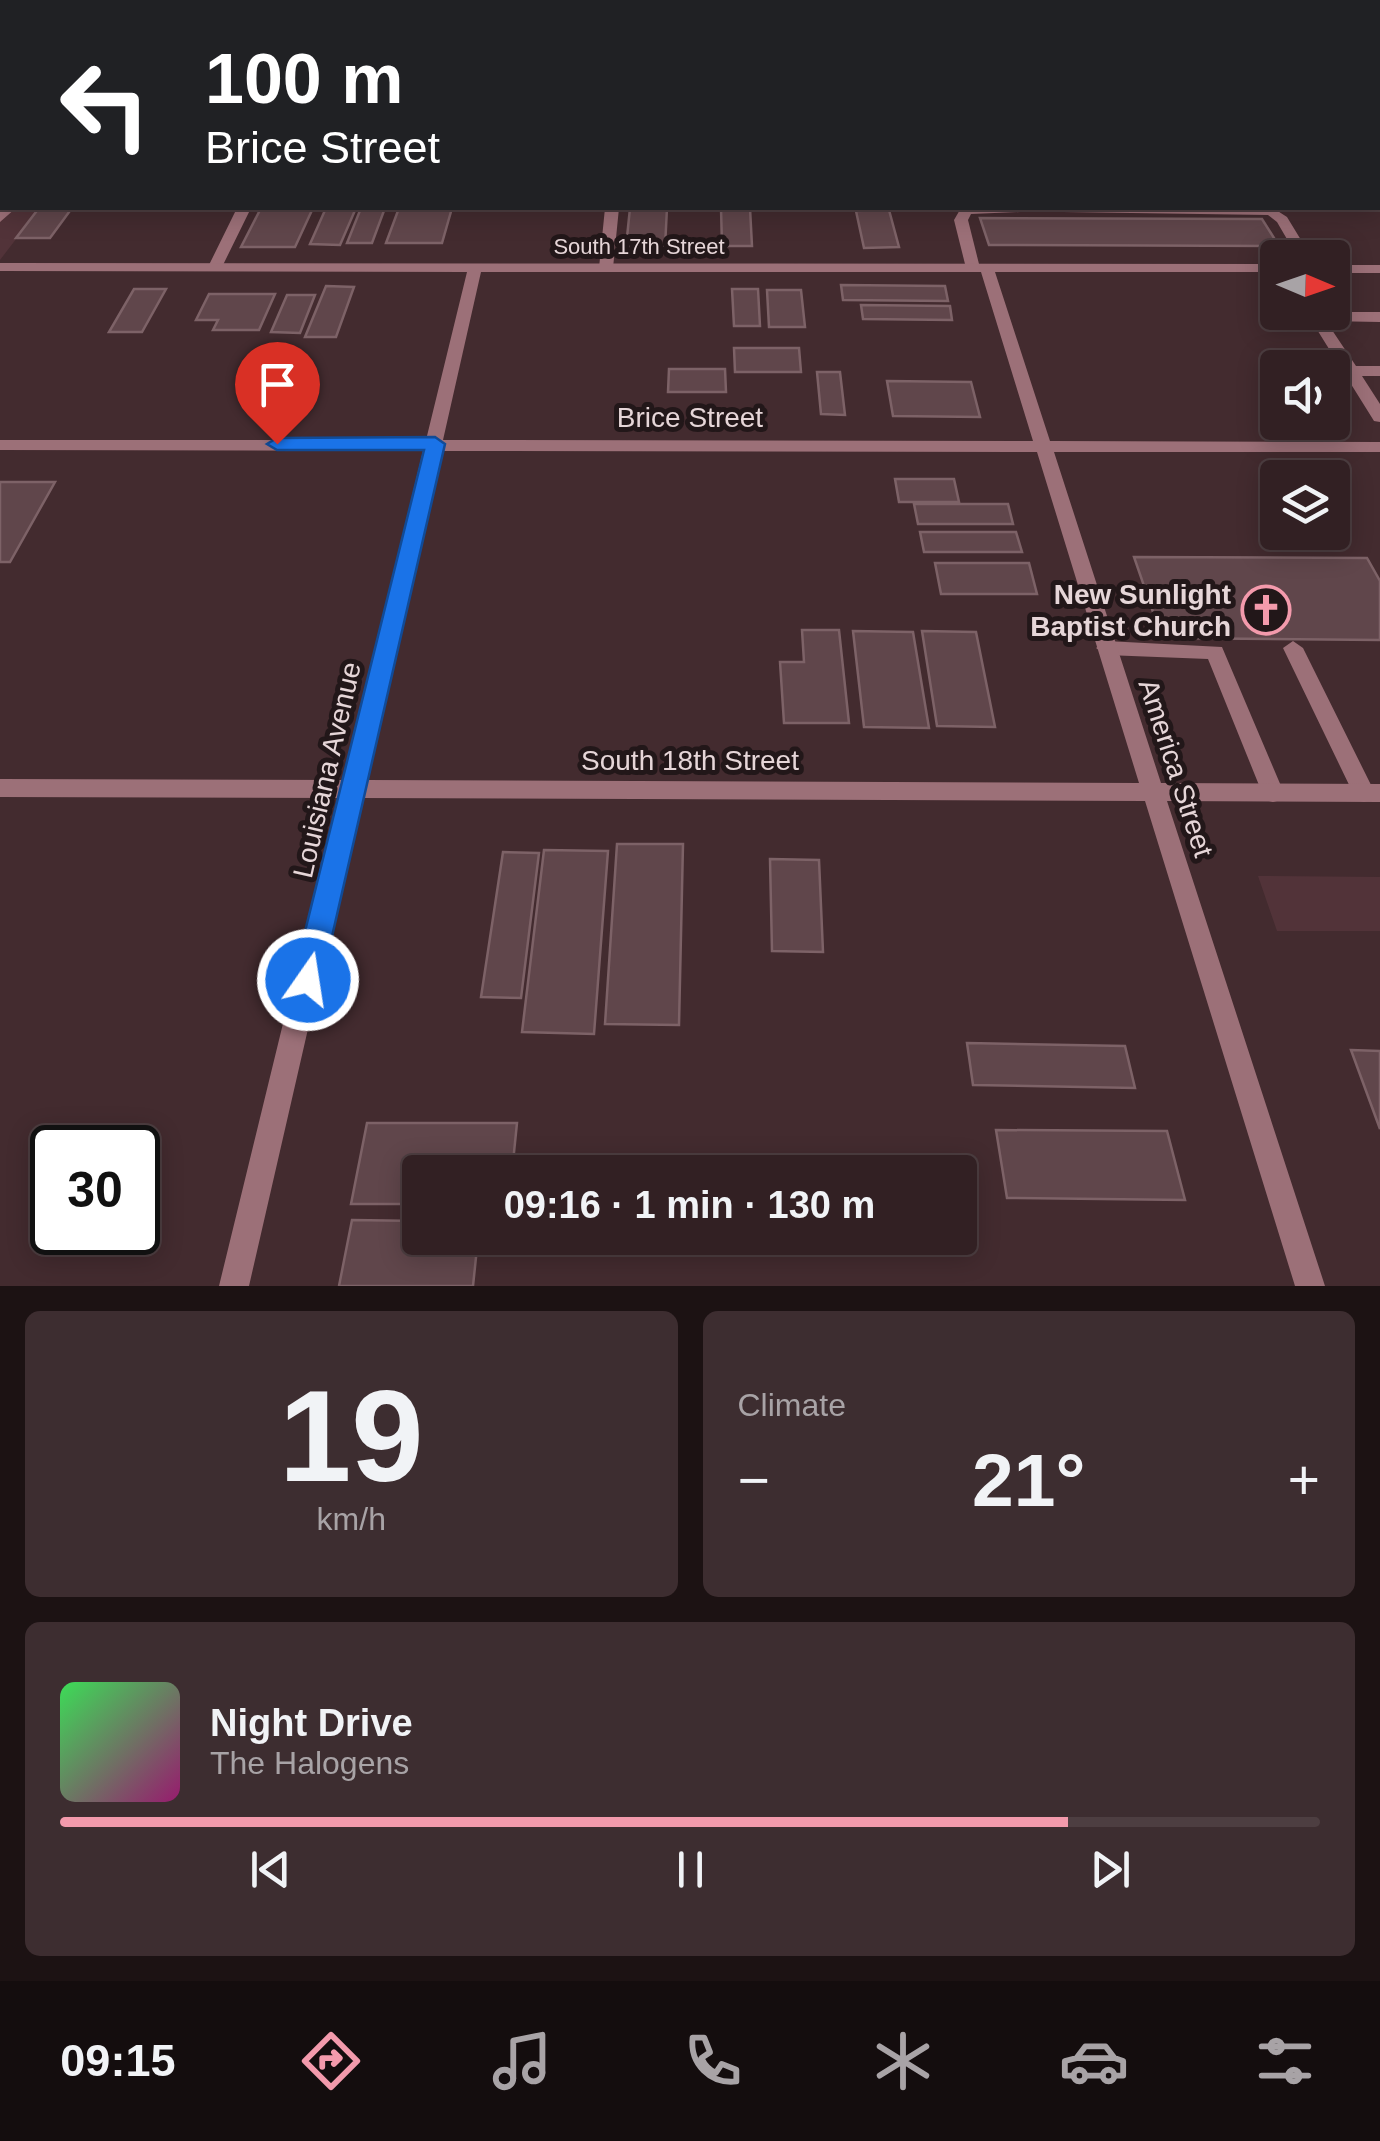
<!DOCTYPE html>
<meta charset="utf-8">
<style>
body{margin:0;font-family:Helvetica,sans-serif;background:#3d2d30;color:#f1f3f6;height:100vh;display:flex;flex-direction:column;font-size:38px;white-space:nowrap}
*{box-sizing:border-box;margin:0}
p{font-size:32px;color:#a8a3a6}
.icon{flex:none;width:55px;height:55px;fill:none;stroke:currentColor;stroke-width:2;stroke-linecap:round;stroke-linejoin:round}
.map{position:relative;height:1286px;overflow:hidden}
.details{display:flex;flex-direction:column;gap:25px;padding:25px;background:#1c1213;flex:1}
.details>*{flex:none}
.top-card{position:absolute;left:0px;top:0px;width:1380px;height:210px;box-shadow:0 5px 25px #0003,0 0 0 2px #4d3e41;background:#202124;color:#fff;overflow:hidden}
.needle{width:65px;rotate:92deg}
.buttons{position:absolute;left:1260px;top:240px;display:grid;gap:20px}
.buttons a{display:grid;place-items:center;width:90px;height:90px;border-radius:10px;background:#322023;box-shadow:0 5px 25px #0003,0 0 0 2px #4d3e41;font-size:50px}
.speed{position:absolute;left:30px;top:1125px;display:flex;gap:20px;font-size:50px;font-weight:700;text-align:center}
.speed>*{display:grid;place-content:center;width:130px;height:130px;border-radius:50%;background:#322023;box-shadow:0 5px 25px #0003,0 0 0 2px #4d3e41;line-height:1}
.speed .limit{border:5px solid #111;border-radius:15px;background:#fff;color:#111}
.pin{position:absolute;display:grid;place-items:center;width:85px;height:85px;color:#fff;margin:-102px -42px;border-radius:50% 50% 50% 0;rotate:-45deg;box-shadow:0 0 10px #0007}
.pin .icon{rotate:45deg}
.me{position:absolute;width:110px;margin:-55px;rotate:13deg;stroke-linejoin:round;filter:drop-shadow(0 0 8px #0008)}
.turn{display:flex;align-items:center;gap:35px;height:210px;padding:0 40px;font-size:45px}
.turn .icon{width:130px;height:130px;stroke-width:2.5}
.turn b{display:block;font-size:70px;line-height:85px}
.big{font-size:75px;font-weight:800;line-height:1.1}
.details .widget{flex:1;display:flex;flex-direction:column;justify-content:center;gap:15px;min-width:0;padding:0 35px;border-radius:15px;background:#3d2d30}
.details .dial{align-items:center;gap:0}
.dial b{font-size:130px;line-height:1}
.song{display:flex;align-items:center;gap:30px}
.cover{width:120px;height:120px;border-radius:15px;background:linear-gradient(135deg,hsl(130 70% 55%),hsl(320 70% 35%))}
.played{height:10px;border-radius:5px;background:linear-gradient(90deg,#f39aac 80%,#4d3e41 80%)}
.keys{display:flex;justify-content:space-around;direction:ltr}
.heat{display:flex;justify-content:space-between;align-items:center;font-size:55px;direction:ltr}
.details .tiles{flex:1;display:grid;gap:25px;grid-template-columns:1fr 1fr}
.widget:last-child{grid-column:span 2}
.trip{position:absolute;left:402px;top:1155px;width:575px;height:100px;border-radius:10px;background:#322023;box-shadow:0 5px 25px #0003,0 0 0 2px #4d3e41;font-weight:800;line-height:100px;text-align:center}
.tab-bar{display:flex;height:160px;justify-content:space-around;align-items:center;background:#140d0e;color:#a8a3a6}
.tab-bar .icon{width:70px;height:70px}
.tab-bar .on{color:#f39aac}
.tab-bar b{font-size:45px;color:#f1f3f6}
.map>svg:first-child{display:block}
</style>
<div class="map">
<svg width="1380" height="1286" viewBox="0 0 1380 1286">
<rect width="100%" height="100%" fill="#432b2f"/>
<path fill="#523339" d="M0,0H241L2,2V208H40L0,260Z
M1258,876L1380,877V931H1277Z"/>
<path fill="#60464b" stroke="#7d6267" stroke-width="2.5" d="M39,208H72L50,238H16Z
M261,208H313L295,247H241Z
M326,208H356L340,245L310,244Z
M361,208H385L372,243H347Z
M399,208H452L442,243H386Z
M630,208H667L665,247H626Z
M721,208H750L752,246H722Z
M889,210L899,247L864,248L856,211Z
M980,218L1262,219L1279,246L989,245Z
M841,285L945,286L948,301L843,300Z
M326,286L354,287L336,337H305Z
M134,289H166L142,332H109Z
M732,289H758L760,326H734Z
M767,290H801L805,327H769Z
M209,294H275L259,330H213L218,320H196Z
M287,295H315L300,333L271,332Z
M861,305L950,306L952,320L863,319Z
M734,348H799L801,372H735Z
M669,369H725L726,392H668Z
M817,372H840L845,415L821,414Z
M887,381L971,382L980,417L893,416Z
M895,479H954L959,502H899Z
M0,482H55L10,562H0Z
M914,504H1008L1013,524H918Z
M920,532H1016L1022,552H924Z
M1134,557L1367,558L1380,581V640L1162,638Z
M935,563H1029L1037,594H941Z
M802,630H839L849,723H784L780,662H804Z
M853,631L913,632L929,728L864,727Z
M922,631L976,632L995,727L937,726Z
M617,844H683L679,1025L605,1024Z
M544,850L608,851L594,1034L522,1032Z
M503,852L539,853L521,998L481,997Z
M770,859L819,860L823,952L772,951Z
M967,1043L1125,1046L1135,1088L973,1085Z
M1351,1050L1380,1051V1129Z
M367,1123H517L512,1172H420V1204H351Z
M996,1130L1167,1131L1185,1200L1007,1198Z
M352,1220L420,1221V1238H478L473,1286H339Z"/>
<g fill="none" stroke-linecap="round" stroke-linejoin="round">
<path fill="#9c7078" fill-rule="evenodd" d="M836,0H846V2H836Z
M1380,120V128L1378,127V121Z
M0,127H2V135H0Z
M0,154H2V162H0Z
M2,207L16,208L0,222V210Z
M237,208H251L222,267L210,270L208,267Z
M605,208H619L613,268L606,272L599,268Z
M961,208H1027L1020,212L971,214L968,220L980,268L973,272L966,268L954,220Z
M1056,208H1273L1287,217L1312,258H1298L1277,222L1268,215L1063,212Z
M1306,312H1380V322L1326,321L1356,366H1380V376H1362L1380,404V422L1374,421Z
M1106,641L1222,647L1284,793L1281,800L1273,802L1265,800L1208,659L1106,655L1096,648Z
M1293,641L1303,648L1375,793L1372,800L1364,802L1356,800L1353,793L1283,648Z"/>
<path fill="#9c7078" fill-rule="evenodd" d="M1378,51H1380V58H1378Z
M0,263L1278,264V272H995L1050,441L1380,442V452H1054L1161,783L1380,784V802L1167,801L1325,1286H1295L1145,801L361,798L249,1286H219L338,798L0,797V779L343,780L423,451L0,450V440H426L467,272L0,271ZM481,272H981L1033,441L443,440ZM440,451L1037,452L1139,783L365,780Z
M1332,265H1380V273H1332Z"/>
<path fill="#d892a0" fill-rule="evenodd" d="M1272,0H1284L1285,2H1274Z
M1300,0H1314L1315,2H1302Z
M1330,0H1343L1344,2H1332Z
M1378,23H1380V31H1378Z
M1378,46H1380V54H1378Z
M1378,94H1380V104L1378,103Z"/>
</g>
<path fill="#1a73e8" stroke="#114b97" stroke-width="2.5" d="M435,437L445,444L322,980L318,989L308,993L297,989L293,980L424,450H277L267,444L277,438Z"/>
<defs>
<g id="church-ring" transform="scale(2.5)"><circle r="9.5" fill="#221719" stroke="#f39aac" stroke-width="1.5"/><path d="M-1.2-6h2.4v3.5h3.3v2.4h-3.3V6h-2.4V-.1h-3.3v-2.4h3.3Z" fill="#f39aac"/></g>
</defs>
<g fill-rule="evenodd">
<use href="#church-ring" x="1266" y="610"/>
</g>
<g text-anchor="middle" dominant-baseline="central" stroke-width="10" stroke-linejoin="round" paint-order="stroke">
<g font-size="22" fill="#e6d6d8" stroke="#221719">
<text x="639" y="246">South 17th Street</text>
</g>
<g font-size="28" fill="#e6d6d8" stroke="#221719">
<text x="690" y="417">Brice Street</text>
<text x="690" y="760">South 18th Street</text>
<text transform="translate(1176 768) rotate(72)">America Street</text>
<text transform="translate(327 770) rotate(-77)">Louisiana Avenue</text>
</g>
<g font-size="28" font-weight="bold" fill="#e6d6d8" stroke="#221719" text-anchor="end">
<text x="1231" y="594">New Sunlight<tspan x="1231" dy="32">Baptist Church</tspan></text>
</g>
</g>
</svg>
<div class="buttons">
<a><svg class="needle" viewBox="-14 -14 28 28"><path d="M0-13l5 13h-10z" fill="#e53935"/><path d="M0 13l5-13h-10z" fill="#a8a3a6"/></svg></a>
<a><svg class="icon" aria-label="sound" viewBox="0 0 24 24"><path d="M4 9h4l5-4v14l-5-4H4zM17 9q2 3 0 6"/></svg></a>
<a><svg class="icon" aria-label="layers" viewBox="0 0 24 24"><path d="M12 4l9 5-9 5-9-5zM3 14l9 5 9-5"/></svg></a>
</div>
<div class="speed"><div class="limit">30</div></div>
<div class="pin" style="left:277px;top:444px;background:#d93025"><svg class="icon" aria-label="arrive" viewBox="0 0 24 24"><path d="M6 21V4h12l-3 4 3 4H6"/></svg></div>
<svg class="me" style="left:308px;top:980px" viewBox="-20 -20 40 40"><circle r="17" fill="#1a73e8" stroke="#fff" stroke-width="3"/><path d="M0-11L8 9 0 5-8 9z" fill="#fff"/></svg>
<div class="trip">09:16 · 1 min · 130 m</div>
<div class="top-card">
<div class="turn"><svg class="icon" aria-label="left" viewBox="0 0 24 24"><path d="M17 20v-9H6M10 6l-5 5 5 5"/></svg><div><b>100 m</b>Brice Street</div></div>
</div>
</div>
<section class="details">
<div class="tiles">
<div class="widget dial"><b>19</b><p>km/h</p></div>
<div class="widget"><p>Climate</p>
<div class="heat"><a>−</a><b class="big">21°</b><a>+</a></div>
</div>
<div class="widget">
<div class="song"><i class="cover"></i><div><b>Night Drive</b><p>The Halogens</p></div></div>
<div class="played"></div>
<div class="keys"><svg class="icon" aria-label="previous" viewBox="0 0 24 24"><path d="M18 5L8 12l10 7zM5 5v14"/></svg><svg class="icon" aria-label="pause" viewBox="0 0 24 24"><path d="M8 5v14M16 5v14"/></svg><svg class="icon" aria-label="next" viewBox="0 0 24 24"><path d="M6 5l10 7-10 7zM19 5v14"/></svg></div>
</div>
</div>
</section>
<nav class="tab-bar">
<b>09:15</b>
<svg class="icon on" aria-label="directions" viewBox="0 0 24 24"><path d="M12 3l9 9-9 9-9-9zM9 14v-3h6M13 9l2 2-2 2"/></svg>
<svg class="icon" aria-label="music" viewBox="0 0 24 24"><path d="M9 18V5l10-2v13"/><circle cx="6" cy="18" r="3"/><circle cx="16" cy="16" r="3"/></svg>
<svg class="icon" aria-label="phone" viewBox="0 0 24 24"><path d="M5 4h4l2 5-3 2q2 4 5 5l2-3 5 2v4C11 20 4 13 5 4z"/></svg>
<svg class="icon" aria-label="climate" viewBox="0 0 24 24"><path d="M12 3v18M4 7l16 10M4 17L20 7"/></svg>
<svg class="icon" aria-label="car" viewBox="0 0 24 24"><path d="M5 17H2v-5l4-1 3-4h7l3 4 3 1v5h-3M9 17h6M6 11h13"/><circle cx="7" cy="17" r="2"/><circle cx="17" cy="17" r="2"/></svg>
<svg class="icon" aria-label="filters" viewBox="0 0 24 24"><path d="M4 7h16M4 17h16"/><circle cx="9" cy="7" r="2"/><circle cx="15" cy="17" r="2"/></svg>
</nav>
